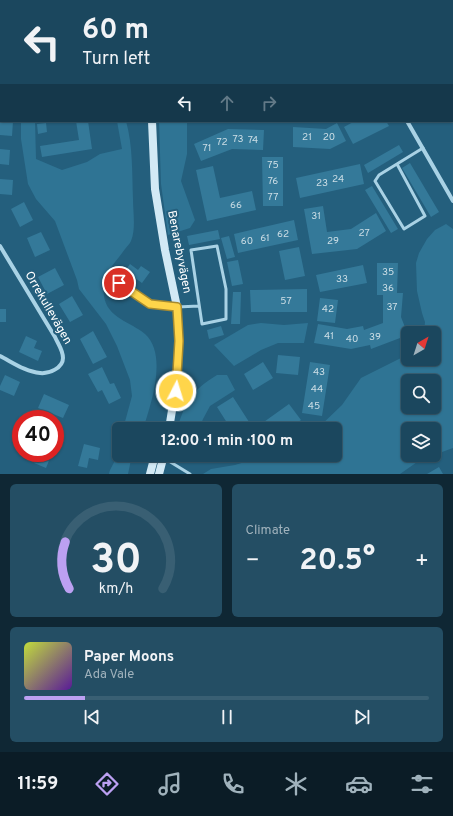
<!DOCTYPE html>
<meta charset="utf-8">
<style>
body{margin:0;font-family:Overpass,sans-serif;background:#244e64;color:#f1f3f6;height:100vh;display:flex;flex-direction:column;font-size:15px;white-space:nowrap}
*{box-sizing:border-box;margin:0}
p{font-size:13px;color:#a0b2bc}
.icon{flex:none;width:22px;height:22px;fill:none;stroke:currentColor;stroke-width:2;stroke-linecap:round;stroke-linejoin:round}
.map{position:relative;height:474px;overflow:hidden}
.drawer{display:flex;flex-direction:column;gap:10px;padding:10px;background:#0f2734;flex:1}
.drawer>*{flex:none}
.banner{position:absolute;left:0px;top:0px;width:453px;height:122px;box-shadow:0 1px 3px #0004,0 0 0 1px #395f73;background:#1b475e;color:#f1f3f6;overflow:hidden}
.needle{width:26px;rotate:39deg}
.tools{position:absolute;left:401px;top:326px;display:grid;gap:8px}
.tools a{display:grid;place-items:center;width:40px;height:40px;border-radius:6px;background:#1b475e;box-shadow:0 1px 3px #0004,0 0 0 1px #395f73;font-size:20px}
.speed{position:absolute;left:12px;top:410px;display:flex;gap:8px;font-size:20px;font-weight:700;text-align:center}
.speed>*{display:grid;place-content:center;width:52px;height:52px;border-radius:50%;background:#1b475e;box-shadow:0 1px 3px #0004,0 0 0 1px #395f73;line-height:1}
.speed .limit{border:6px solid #d22;background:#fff;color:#111}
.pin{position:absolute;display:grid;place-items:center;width:34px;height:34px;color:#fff;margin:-17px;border:2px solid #fff;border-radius:50%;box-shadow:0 1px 4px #0007}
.me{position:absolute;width:44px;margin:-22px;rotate:5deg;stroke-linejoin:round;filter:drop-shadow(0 0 3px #0008)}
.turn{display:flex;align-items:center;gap:14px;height:84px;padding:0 16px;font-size:18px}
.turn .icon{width:52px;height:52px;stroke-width:2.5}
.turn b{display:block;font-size:28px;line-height:34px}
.lanes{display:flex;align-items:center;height:38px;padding:0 16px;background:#0003;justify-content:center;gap:20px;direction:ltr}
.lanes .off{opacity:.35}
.big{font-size:30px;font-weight:700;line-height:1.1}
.drawer .card{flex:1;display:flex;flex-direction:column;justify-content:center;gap:6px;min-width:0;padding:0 14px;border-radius:6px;background:#244e64}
.drawer .dial{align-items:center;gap:0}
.dial svg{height:104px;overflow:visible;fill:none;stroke:#395f73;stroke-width:7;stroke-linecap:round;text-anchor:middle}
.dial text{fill:#f1f3f6;stroke:none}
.song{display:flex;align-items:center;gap:12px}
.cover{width:48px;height:48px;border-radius:6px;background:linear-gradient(135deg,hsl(70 70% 55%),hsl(270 70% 35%))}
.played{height:4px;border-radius:2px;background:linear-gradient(90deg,#bca0f2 15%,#395f73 15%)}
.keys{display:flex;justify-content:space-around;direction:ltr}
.heat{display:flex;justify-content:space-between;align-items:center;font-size:22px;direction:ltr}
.drawer .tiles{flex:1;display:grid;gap:10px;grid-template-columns:1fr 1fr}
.card:last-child{grid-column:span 2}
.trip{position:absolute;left:112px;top:422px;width:230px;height:40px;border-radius:6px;background:#1b475e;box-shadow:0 1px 3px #0004,0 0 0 1px #395f73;font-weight:700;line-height:40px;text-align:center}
.tab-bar{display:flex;height:64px;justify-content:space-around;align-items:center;background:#0b1c26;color:#a0b2bc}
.tab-bar .icon{width:28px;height:28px}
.tab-bar .selected{color:#bca0f2}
.tab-bar b{font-size:18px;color:#f1f3f6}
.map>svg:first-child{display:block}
</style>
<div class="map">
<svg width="453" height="474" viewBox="0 0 453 474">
<rect width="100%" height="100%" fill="#245f7d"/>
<path fill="#2f7494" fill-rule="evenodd" d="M21,121H35L36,159L62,170L87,162L100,154L122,149L117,121H126C133,146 132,173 133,199C133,212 136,229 131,241C130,244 127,246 125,249C114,265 101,274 104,296C107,318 131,322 145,334C168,355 151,404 143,429H123L132,396L130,380L117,346L106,324L79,289L77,280L55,221L36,199L28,184L21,139Z
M159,121H187V154L181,181L195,220L190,228L168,235L161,184Z
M446,224L453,229V448L420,460L400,474H203L211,469L235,465L267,455H335V429H317L342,405L361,378L401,358L408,353V359H434V333H424L425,322L422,313L417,291L416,263L419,253L427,239L435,230ZM408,381H434V407H408ZM408,429H434V455H408Z
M261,323L284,325L308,323L304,343H278L261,350L234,366L214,345L248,325Z
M217,375H227L235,390L210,406L203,419L199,429H177C186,401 191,391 217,375Z
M119,439V455H132L128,474H109C110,468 114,464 116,458C118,451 116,446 119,439Z"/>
<path fill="#347999" d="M0,121H13L12,136L0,135Z
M76,121H88L92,149L42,157L40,146L79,140Z
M355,121H386L389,126L353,144L344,127Z
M46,123L47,132L38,134L37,124Z
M337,123L346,141L330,149L293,147V127L326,129Z
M228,129L264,130L263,150L232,149L201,161L194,144Z
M399,145L403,152L368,173L364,165Z
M0,149L10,150L9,165L0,164Z
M262,157H283V206H263Z
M410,163L439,212L431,217L402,168Z
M360,164L364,184L300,198L296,178Z
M213,166L220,198L252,191L256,210L207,221L196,170Z
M0,179L13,180L12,195L0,194Z
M372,186L398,229L391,233L365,190Z
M24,202L33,220L20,227L11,209Z
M323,206L327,232L351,229L376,213L386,231L357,249L312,254L304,209Z
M294,220L298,240L238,253L234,234Z
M218,230L220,239L189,245L187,236Z
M41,232L50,250L35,257L27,238Z
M229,236L235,257L227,259L221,238Z
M299,247L305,276L285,280L279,251Z
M238,260L243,284L232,286L227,262Z
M377,263H398L397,293H403L401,317L408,335L371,349L370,345L351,349L314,343L318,324L347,329L363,326L364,330L383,323V295H377Z
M130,264L138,270L141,266L150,272L142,283L125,271Z
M363,265L367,283L320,292L316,275Z
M55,268L64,285L47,294L38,277Z
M307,289V312H251L250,290Z
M233,292H241L240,324H231Z
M72,296L83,315L70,322L59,304Z
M320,298L338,300L335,323L317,321Z
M0,309H6V322H0Z
M221,326L224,335L209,339L207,330Z
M93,331L107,357L93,364L80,339Z
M26,336L37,341L34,348L42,351L38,361L19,352Z
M278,355L300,357L298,375L276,373Z
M263,362L273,378L253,390L244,374Z
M310,362L330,365L322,416L302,413Z
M102,367L110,384L114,383L121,398L109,404L102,390L98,392L88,374Z
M5,375L20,382L14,396L0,390V386Z
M44,394L69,405L63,418L38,408Z
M233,397L251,425L244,429H231L217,407Z
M289,404L301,420L288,429H254Z
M84,444L100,448L98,460L89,458L87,468L78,466Z
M29,453H52L46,468L34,463L37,456Z
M439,467L443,474H427Z"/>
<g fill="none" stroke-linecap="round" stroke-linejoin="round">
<path stroke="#a9d2e5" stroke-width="3" d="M43,1V0
M397,164L425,216L404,229L375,181L379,175L423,148
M217,246L226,289V319L202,324L191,250Z
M119,283L149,304L177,307L199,306
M159,455L190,474"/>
<path stroke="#a9d2e5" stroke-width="4" d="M67,0V1
M388,1V0
M0,45H1
M452,74L453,73
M407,121L453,201
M0,246L55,337C58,344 63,350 63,358C63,368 49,374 40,373C26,372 12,362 0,356"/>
<path stroke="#d2e9f5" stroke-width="8" d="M148,0V1
M152,121L155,189L165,250L177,307L178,325V373L169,429
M150,474L155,455
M159,474L164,455"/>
</g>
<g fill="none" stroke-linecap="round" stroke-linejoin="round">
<g stroke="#a68a30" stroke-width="10">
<path id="route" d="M119,283L150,304L177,307L179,341L176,391"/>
</g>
<use href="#route" stroke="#ffd54a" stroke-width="7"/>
</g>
<g text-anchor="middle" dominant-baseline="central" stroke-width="4" stroke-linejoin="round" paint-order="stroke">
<g font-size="10" fill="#ccdee6">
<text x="307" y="137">21</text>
<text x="329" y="137">20</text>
<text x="238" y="139">73</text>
<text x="253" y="140">74</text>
<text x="222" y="142">72</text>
<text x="207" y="148">71</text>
<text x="273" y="165">75</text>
<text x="338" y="179">24</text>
<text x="273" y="181">76</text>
<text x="322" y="183">23</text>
<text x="273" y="197">77</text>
<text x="236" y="205">66</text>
<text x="316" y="216">31</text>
<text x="364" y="233">27</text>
<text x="283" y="234">62</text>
<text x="265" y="238">61</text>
<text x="247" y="241">60</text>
<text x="333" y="241">29</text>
<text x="388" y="272">35</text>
<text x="342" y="279">33</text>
<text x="388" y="288">36</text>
<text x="286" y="301">57</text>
<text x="392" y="307">37</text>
<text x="328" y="309">42</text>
<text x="329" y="336">41</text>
<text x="375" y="337">39</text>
<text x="352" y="339">40</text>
<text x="319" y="372">43</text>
<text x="317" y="389">44</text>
<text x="314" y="406">45</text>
</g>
<g font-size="12" fill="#fff" stroke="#245f7d">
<text transform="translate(179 252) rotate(79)">Benarebyvägen</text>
<text transform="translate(48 308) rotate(60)">Orrekullevägen</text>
</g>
</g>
</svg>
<div class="tools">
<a><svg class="needle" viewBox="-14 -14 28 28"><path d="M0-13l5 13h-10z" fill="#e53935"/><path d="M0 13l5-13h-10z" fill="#a0b2bc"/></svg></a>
<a><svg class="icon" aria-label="search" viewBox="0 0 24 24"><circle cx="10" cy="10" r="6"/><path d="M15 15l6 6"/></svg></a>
<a><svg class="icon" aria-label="layers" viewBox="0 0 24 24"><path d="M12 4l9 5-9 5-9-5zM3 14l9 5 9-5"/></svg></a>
</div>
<div class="speed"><div class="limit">40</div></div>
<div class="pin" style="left:119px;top:283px;background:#d93025"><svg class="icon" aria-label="arrive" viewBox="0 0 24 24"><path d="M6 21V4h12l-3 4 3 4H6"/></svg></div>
<svg class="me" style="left:176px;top:391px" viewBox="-20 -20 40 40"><circle r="17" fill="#ffd54a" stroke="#fff" stroke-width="3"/><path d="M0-11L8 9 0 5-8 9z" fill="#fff"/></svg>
<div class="trip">12:00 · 1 min · 100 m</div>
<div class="banner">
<div class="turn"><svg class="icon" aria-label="left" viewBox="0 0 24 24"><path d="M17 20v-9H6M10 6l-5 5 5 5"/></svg><div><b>60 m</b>Turn left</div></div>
<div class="lanes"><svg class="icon" aria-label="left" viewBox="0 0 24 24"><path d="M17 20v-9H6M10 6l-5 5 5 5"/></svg><svg class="icon off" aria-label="ahead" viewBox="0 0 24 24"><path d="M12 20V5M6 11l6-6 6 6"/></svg><svg class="icon off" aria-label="right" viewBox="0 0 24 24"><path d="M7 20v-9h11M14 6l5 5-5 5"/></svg></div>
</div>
</div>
<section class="drawer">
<div class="tiles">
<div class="card dial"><svg viewBox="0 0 100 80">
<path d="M14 69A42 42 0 1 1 86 69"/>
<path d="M14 69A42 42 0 0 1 11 33" stroke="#bca0f2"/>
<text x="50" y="56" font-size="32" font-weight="700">30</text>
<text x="50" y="72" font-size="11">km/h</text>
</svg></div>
<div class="card"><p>Climate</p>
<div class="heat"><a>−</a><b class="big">20.5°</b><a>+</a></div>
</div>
<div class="card">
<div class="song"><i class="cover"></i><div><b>Paper Moons</b><p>Ada Vale</p></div></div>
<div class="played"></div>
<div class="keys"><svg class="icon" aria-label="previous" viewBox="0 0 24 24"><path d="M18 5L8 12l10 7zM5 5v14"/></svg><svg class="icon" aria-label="pause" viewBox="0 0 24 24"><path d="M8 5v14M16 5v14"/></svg><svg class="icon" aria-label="next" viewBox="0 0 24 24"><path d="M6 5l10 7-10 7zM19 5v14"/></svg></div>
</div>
</div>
</section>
<nav class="tab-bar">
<b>11:59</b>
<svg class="icon selected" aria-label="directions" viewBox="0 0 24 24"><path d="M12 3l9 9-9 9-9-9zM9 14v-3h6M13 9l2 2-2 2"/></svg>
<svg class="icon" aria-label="music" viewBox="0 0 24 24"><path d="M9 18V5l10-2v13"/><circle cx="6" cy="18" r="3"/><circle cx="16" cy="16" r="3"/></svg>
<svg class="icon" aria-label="phone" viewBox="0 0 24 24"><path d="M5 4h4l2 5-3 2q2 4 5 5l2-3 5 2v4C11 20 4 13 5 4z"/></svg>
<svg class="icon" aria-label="climate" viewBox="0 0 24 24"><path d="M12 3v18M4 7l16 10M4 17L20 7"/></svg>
<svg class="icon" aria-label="car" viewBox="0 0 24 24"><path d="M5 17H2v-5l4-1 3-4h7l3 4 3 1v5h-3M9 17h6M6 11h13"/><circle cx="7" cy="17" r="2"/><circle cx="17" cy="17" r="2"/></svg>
<svg class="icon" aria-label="filters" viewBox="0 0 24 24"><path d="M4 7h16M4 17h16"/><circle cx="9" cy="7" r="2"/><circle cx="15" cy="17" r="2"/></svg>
</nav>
